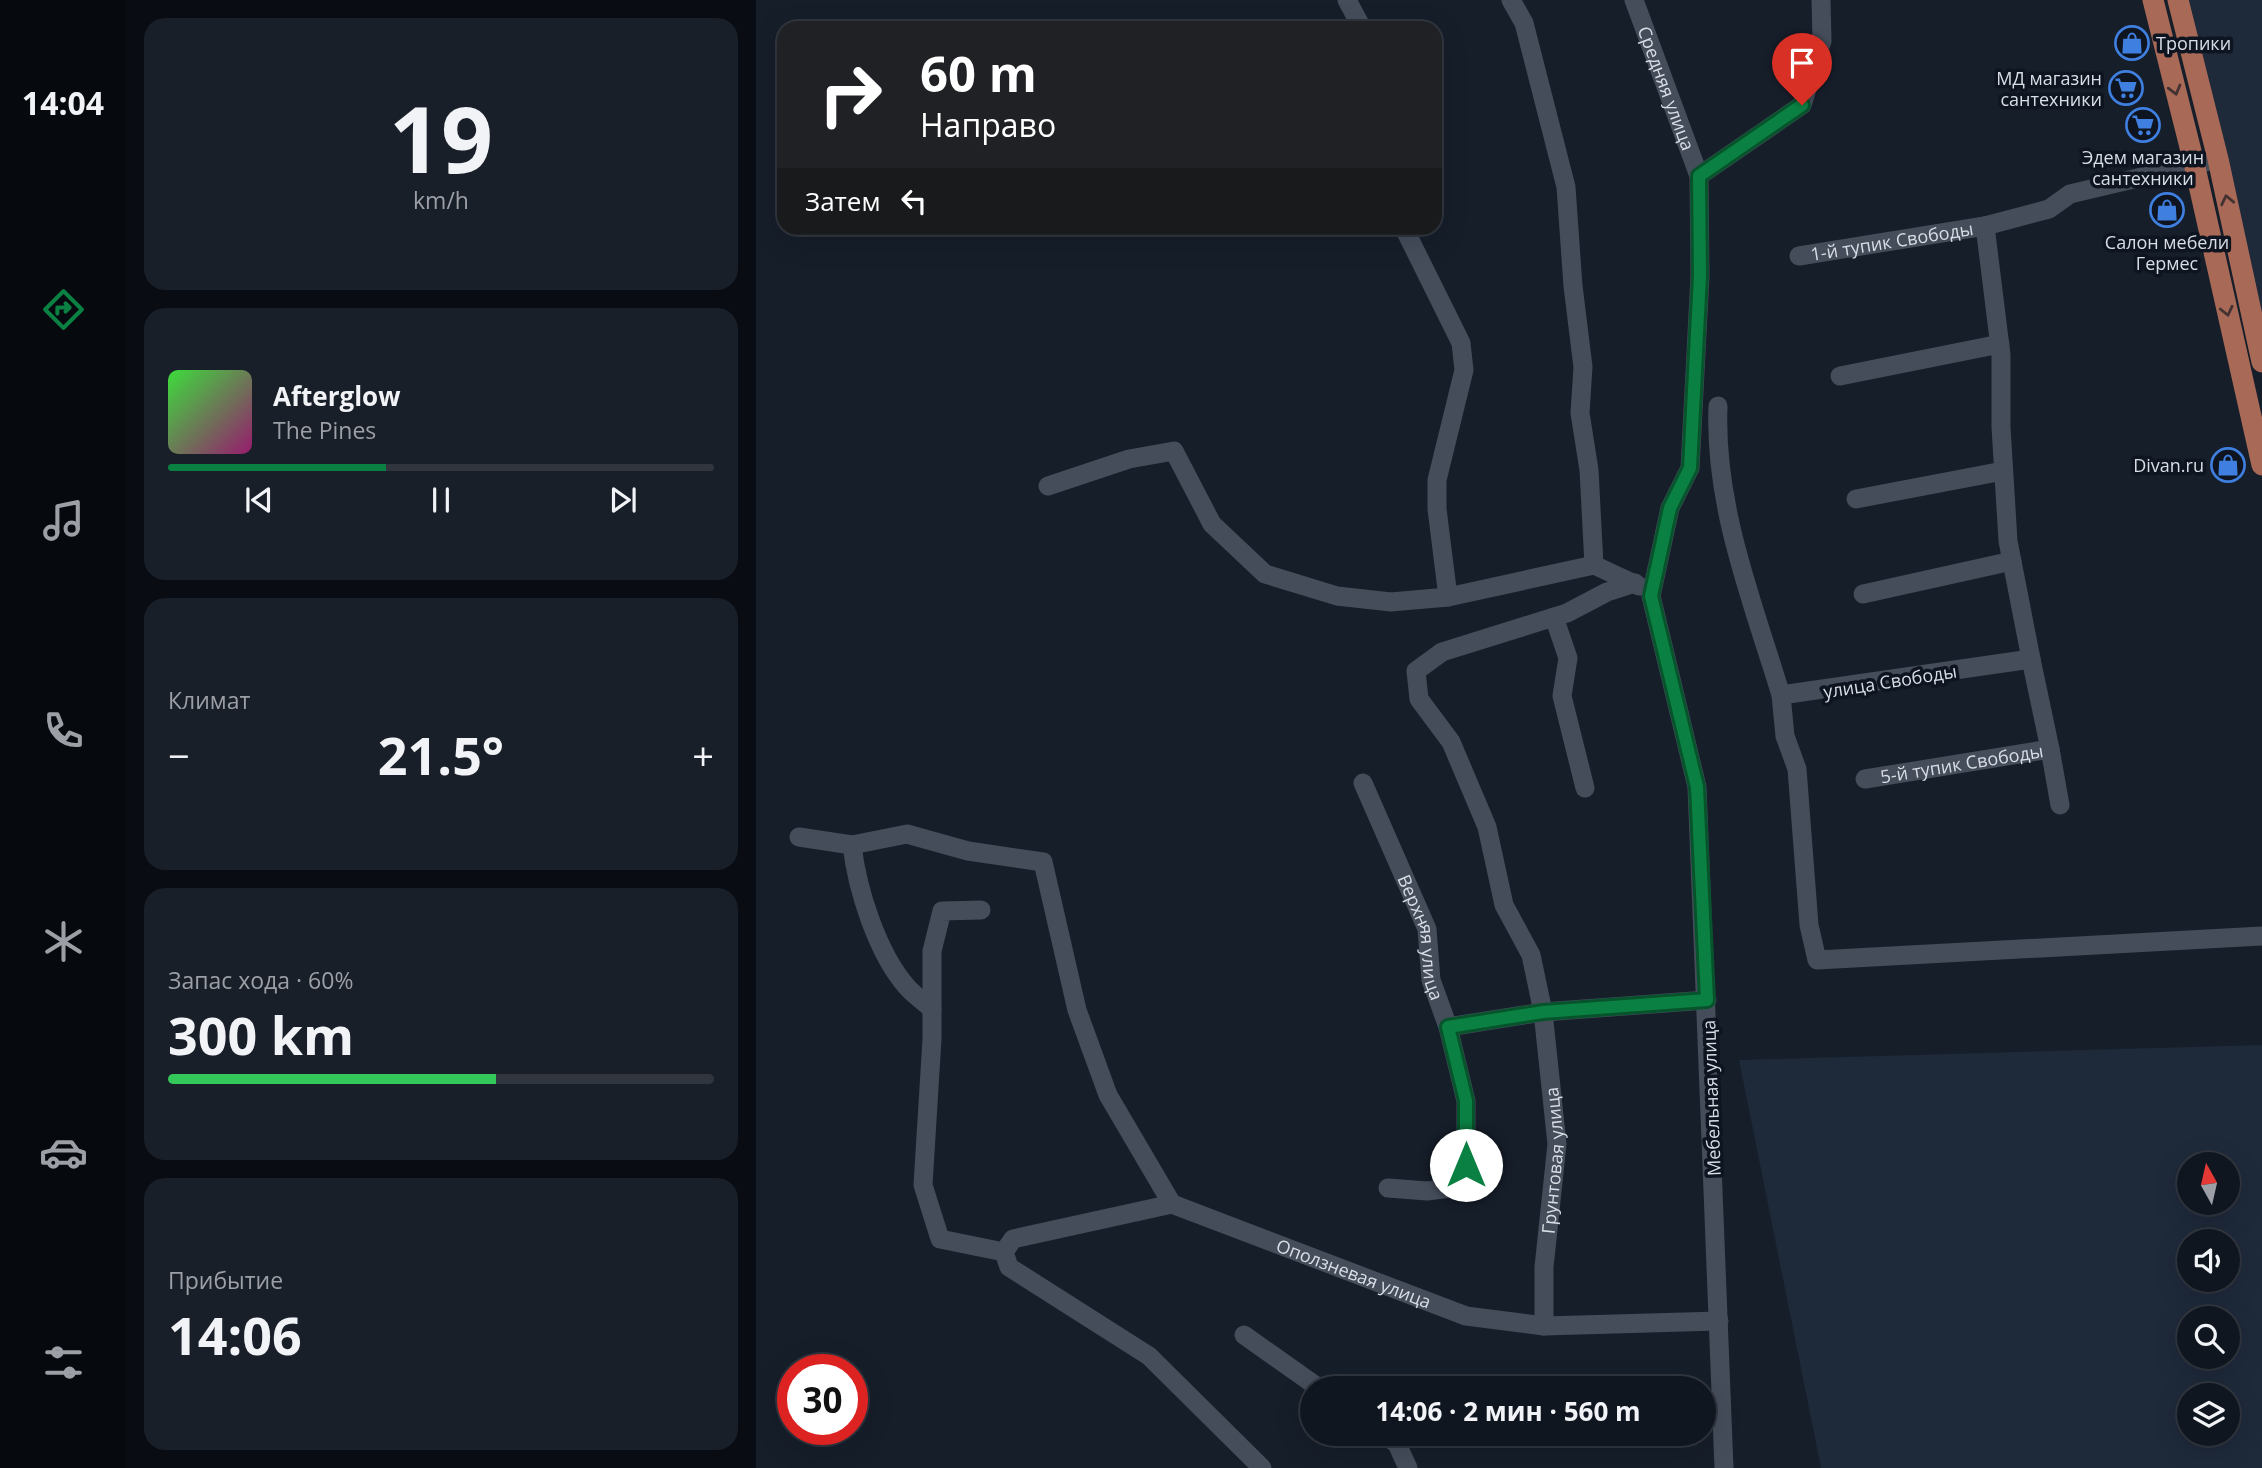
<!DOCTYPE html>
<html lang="ru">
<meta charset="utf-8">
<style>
body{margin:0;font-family:"Open Sans",sans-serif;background:#191f29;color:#f1f3f6;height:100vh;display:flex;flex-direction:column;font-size:26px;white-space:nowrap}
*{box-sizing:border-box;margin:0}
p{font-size:23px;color:#9c9fa5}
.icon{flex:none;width:38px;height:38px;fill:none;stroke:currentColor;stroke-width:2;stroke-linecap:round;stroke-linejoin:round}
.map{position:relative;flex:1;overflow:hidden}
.panel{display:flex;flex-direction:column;gap:18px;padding:18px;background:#090c12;width:630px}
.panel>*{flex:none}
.top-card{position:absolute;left:21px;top:21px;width:665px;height:214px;border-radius:21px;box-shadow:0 7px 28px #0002,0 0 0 2px #30353e;background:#202124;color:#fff;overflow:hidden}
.needle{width:46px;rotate:352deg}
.buttons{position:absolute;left:1421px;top:1152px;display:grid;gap:14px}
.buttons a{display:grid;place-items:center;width:63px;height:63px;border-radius:50%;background:#101620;box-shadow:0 7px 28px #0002,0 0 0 2px #30353e;font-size:35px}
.speed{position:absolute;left:21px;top:1354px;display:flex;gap:14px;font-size:35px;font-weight:700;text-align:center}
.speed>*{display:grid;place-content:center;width:91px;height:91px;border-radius:50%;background:#101620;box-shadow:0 7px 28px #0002,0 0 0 2px #30353e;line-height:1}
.speed .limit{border:10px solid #d22;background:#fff;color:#111}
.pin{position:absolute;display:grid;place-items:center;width:60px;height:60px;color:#fff;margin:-72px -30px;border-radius:50% 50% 50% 0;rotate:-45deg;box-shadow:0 0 7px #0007}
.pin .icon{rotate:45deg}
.me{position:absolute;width:77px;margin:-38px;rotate:0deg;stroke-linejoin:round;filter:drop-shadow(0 0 5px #0008)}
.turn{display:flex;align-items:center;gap:24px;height:147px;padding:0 28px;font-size:32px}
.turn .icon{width:91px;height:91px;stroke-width:2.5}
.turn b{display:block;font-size:49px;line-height:60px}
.then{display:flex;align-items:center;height:66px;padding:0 28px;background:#0003;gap:14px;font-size:26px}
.big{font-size:52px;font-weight:700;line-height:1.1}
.panel .tile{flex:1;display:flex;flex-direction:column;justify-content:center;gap:10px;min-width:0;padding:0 24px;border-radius:21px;background:#191f29}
.panel .dial{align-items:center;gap:0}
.dial b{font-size:91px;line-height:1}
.song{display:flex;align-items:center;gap:21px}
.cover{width:84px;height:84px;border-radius:10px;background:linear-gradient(135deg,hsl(120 70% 55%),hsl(320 70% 35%))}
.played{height:7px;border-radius:4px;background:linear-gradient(90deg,#0b8043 40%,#30353e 40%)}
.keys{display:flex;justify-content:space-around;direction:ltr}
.heat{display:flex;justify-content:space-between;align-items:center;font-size:38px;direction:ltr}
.charge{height:10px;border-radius:5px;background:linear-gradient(90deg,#34c759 60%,#30353e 0)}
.trip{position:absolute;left:544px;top:1376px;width:416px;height:70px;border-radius:35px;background:#101620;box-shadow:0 7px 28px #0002,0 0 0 2px #30353e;font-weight:700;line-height:70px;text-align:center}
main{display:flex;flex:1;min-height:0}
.menu{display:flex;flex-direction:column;width:126px;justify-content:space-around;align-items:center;background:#06090d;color:#9c9fa5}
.menu .icon{width:49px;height:49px}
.menu .on{color:#0b8043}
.menu b{font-size:32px;color:#f1f3f6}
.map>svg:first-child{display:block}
</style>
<main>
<nav class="menu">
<b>14:04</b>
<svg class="icon on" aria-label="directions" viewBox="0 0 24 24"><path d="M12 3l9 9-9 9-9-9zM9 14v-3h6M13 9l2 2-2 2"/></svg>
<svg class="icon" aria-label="music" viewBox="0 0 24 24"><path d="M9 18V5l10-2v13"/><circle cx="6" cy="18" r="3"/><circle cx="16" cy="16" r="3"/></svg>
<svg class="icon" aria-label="phone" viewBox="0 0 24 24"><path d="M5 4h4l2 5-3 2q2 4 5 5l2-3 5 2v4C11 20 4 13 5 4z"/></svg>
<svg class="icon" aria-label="climate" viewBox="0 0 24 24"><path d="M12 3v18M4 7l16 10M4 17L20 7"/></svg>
<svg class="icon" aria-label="car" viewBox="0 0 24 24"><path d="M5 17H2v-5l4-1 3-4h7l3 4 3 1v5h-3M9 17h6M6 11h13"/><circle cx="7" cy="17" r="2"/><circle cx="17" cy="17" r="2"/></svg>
<svg class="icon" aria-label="filters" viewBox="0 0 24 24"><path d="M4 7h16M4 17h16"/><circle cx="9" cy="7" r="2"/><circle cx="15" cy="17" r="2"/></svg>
</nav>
<section class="panel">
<div class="tile dial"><b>19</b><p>km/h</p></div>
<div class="tile">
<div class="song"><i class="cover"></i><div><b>Afterglow</b><p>The Pines</p></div></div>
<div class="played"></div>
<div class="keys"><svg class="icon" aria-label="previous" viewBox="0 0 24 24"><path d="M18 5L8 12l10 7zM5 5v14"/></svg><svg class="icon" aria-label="pause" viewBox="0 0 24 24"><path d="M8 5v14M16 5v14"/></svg><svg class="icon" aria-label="next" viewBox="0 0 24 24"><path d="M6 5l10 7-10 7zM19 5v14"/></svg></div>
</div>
<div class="tile"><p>Климат</p>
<div class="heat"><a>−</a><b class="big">21.5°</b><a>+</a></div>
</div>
<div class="tile"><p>Запас хода · 60%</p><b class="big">300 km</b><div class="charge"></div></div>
<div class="tile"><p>Прибытие</p><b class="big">14:06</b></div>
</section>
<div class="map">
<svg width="1506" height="1468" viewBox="0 0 1506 1468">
<rect width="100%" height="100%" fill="#161e2a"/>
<path fill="#1e293a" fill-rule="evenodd" d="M1427,0H1506V331Z
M1506,1045V1468H1065L983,1060ZM1433,1164H1472V1202H1433ZM1433,1241H1472V1279H1433ZM1433,1318H1472V1356H1433ZM1433,1395H1472V1433H1433Z"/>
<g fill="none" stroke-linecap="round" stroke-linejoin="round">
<g stroke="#454d5b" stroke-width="19">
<path d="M591,0L606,28"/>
<path d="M755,0L768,23L810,187L817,286L827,367L824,413L833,470L838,565L883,586"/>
<path id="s1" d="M878,0L943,176"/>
<path d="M1462,159L1314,194L1293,209L1229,226L1245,355V427L1252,541L1275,659L1025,695L1029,736L1041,769L1053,925L1061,960L1506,936"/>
<path d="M648,228L705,343L708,370L681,480V509L692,597"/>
<path id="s2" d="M1043,256L1229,226"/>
<path d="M1084,376L1244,344"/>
<path d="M962,406C958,506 996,600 1025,695"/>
<path d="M292,486L373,459L418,451L456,524L509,574L581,596L635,602L692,597L838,565"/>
<path d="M1100,499L1247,471"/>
<path d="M1107,594L1256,561"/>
<path d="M798,617L812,658L806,696L829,788"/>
<path d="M1294,749L1304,805"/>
<path id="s3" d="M1109,779L1294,749L1275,659"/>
<path id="s4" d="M607,783L671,929L675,980L692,1027L710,1101V1186L671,1191L632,1188"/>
<path d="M43,837L96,845L151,834L212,851L287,862L321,1010L352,1095L416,1204"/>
<path d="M96,845C101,889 121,953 151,987C158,995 168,1002 176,1009"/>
<path d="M225,910L186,911L176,951V1039L167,1185L184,1239L248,1252"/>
<path d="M692,1027L787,1012L951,1000"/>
<path id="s5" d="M788,1326V1267L801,1144L787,1012L775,955L748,905L731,827L695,742L663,699L660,671L686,652L811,613L851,592L879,583"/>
<path d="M488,1335L563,1388"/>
<path d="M627,1433L641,1444L652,1468"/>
<path id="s6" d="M506,1468L393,1356L253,1267L248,1252L257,1239L416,1204L710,1316L788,1326L963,1321"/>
<path d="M968,1468L941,787L895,596L914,508L934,468L944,276L943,176L1046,105L1066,41L1065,0"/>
</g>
<path stroke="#a86957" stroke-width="21" d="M1397,0L1438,163L1506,465
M1422,0L1462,159L1506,362"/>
</g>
<defs><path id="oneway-chevron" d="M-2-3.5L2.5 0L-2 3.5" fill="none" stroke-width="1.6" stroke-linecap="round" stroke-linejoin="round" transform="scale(1.75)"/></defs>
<g stroke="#443233">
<use href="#oneway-chevron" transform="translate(1419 90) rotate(75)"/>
<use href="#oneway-chevron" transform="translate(1471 200) rotate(-102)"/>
<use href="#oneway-chevron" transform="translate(1471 311) rotate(77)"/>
</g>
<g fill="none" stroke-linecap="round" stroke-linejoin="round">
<g stroke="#07532c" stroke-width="18">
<path id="route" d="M710,1165V1101L692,1027L787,1012L951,1000L941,787L895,596L914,508L934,468L944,276L943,176L1046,105"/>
</g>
<use href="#route" stroke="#0b8043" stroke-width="12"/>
</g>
<defs>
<g id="shop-ring" transform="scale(1.75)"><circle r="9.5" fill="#0e1520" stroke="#3f7fe0" stroke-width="1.5"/><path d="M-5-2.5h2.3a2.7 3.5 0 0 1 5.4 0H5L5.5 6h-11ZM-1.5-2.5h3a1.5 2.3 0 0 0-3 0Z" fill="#3f7fe0"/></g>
<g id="supermarket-ring" transform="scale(1.75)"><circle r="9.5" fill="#0e1520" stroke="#3f7fe0" stroke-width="1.5"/><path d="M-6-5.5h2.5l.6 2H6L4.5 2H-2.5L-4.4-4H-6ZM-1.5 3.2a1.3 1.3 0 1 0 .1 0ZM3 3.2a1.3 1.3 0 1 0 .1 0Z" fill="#3f7fe0"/></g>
</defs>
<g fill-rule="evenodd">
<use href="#shop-ring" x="1376" y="43"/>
<use href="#supermarket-ring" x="1370" y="88"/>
<use href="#supermarket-ring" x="1387" y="125"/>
<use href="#shop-ring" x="1411" y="210"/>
<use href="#shop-ring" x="1472" y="465"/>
</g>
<g text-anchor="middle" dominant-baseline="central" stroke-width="7" stroke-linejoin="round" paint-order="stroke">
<g font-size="18" fill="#d9dee6" stroke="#0e1520" text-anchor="end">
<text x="1400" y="43" text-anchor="start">Тропики</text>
<text x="1346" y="78">МД магазин<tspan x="1346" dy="21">сантехники</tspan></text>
<text x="1387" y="157" text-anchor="middle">Эдем магазин<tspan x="1387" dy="21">сантехники</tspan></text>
<text x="1411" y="242" text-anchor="middle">Салон мебели<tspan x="1411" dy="21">Гермес</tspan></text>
<text x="1448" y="465">Divan.ru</text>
</g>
<g font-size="18" fill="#d9dee6" stroke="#0e1520">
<text stroke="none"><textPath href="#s1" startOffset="94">Средняя улица</textPath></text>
<text stroke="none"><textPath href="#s2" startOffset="94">1-й тупик Свободы</textPath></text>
<text transform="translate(1134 681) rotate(-9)">улица Свободы</text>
<text stroke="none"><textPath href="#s3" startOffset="98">5-й тупик Свободы</textPath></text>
<text stroke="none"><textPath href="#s4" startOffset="166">Верхняя улица</textPath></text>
<text transform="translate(955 1098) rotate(-92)">Мебельная улица</text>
<text stroke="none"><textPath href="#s5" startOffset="166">Грунтовая улица</textPath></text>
<text stroke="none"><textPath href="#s6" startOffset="714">Оползневая улица</textPath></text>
</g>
</g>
</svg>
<div class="buttons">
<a><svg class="needle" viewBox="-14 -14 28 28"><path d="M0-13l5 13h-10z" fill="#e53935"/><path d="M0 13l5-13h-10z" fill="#9c9fa5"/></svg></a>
<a><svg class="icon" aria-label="sound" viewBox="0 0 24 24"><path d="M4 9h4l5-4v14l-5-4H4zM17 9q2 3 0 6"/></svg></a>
<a><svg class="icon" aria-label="search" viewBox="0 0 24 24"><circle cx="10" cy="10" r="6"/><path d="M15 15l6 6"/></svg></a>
<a><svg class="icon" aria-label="layers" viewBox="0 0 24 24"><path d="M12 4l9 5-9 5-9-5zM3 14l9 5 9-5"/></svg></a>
</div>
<div class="speed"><div class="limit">30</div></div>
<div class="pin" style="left:1046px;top:105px;background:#d93025"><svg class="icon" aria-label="arrive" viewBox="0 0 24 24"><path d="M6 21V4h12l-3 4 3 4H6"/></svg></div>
<svg class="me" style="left:710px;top:1165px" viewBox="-20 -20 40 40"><circle r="19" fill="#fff"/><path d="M0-13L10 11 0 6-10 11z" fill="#0b8043"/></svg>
<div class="trip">14:06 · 2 мин · 560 m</div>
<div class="top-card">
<div class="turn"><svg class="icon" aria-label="right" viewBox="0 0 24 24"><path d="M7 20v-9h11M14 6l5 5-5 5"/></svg><div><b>60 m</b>Направо</div></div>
<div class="then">Затем<svg class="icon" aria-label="left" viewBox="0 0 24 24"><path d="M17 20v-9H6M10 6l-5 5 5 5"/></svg></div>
</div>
</div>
</main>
